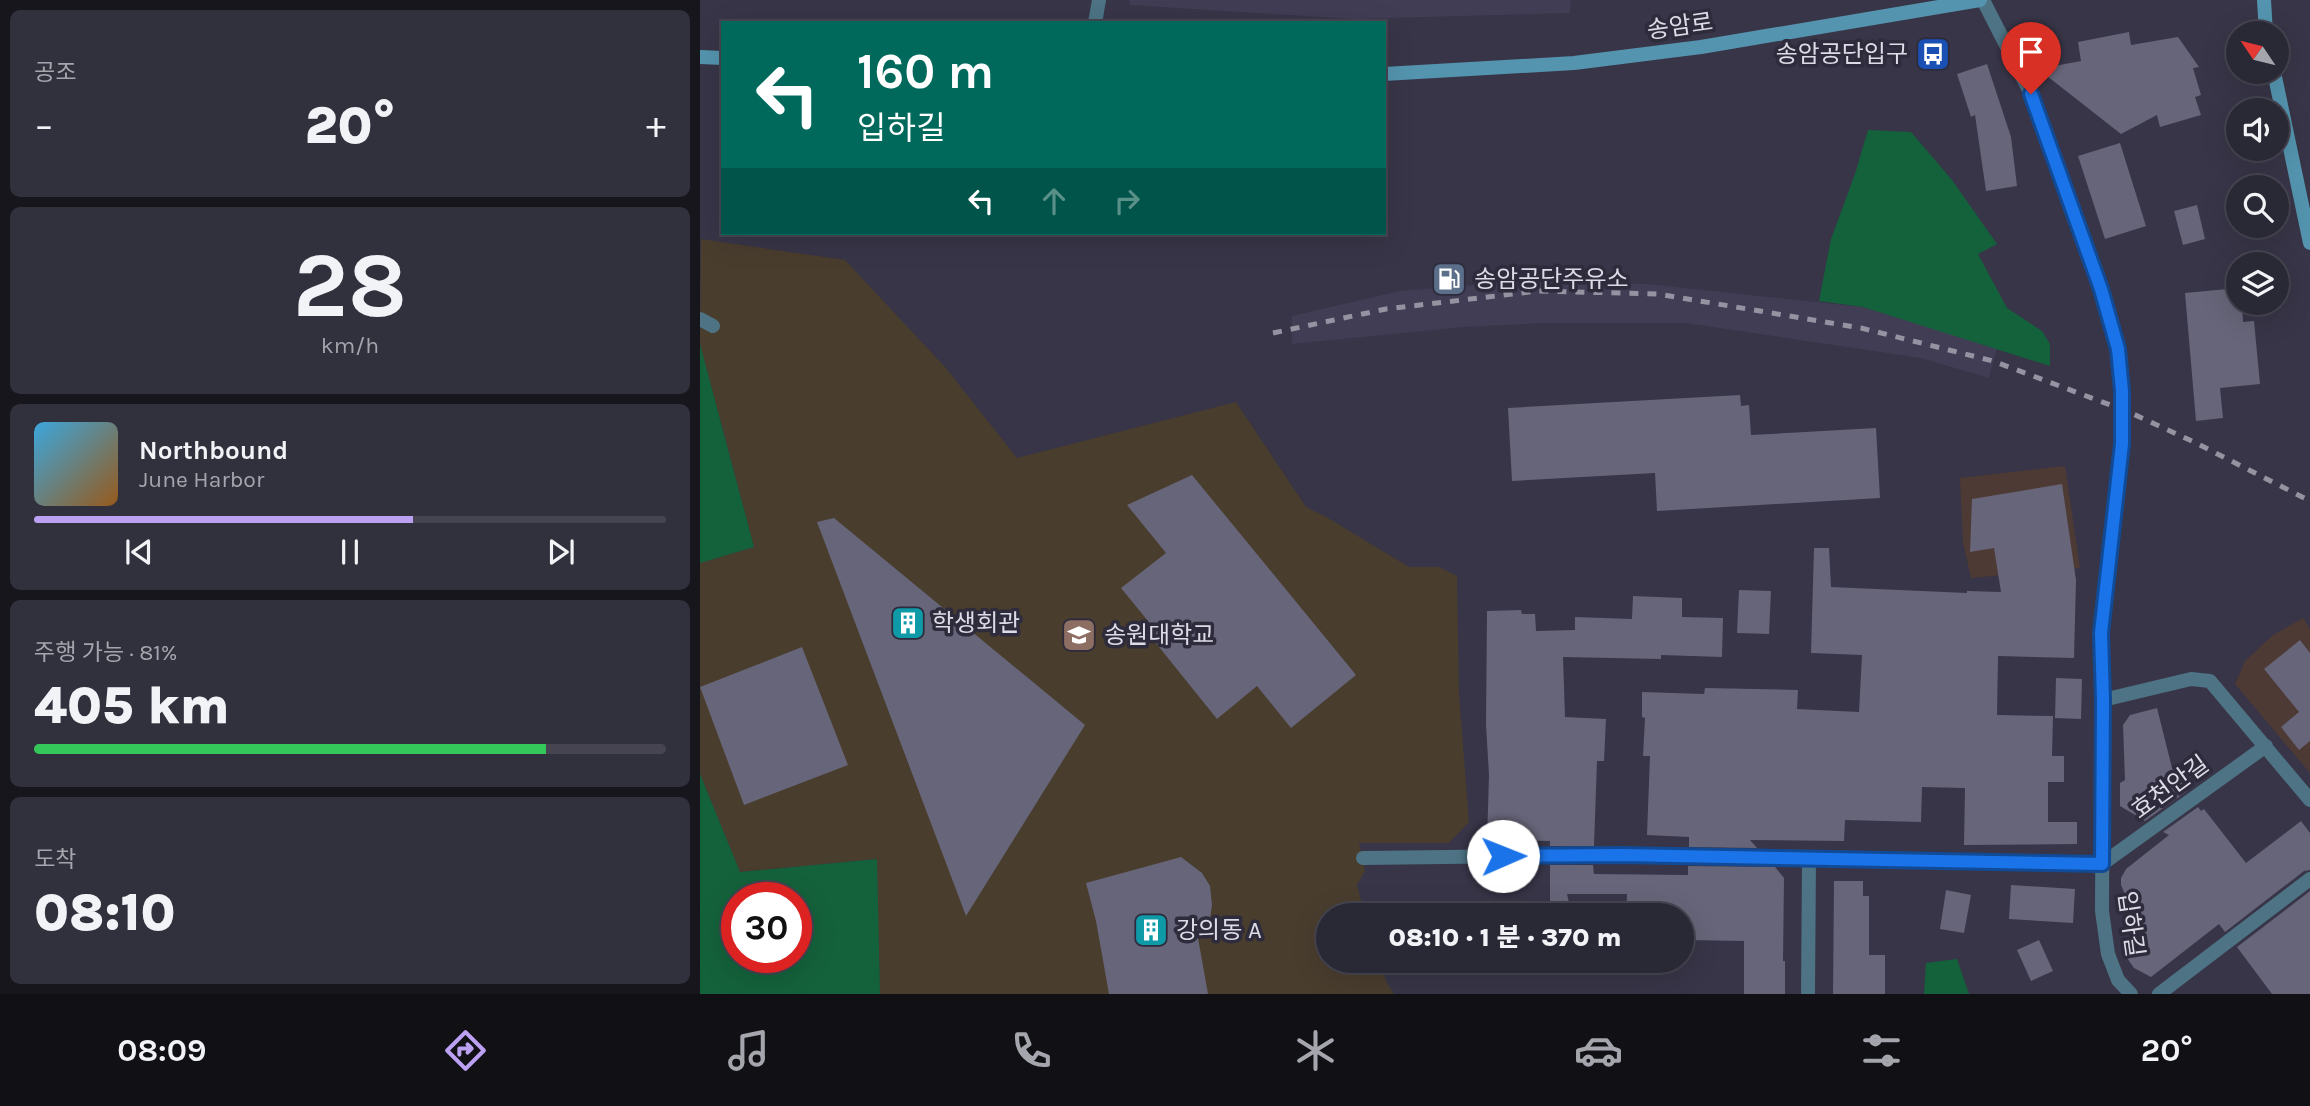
<!DOCTYPE html>
<html lang="ko">
<meta charset="utf-8">
<style>
body{margin:0;font-family:Karla,"Noto Sans KR",sans-serif;background:#31303d;color:#f1f3f6;height:100vh;display:flex;flex-direction:column;font-size:26px;white-space:nowrap}
*{box-sizing:border-box;margin:0}
p{font-size:23px;color:#a5a6ad}
.icon{flex:none;width:38px;height:38px;fill:none;stroke:currentColor;stroke-width:2;stroke-linecap:round;stroke-linejoin:round}
.map{position:relative;flex:1;overflow:hidden}
.details{display:flex;flex-direction:column;gap:10px;padding:10px;background:#17161d;width:700px}
.details>*{flex:none}
.banner{position:absolute;left:21px;top:21px;width:665px;height:214px;border-radius:0px;box-shadow:0 7px 28px #0002,0 0 0 2px #454450;background:#00695c;color:#fff;overflow:hidden}
.needle{width:46px;rotate:305deg}
.tools{position:absolute;left:1526px;top:21px;display:grid;gap:14px}
.tools a{display:grid;place-items:center;width:63px;height:63px;border-radius:50%;background:#292835;box-shadow:0 7px 28px #0002,0 0 0 2px #454450;font-size:35px}
.speed{position:absolute;left:21px;top:882px;display:flex;gap:14px;font-size:35px;font-weight:700;text-align:center}
.speed>*{display:grid;place-content:center;width:91px;height:91px;border-radius:50%;background:#292835;box-shadow:0 7px 28px #0002,0 0 0 2px #454450;line-height:1}
.speed .limit{border:10px solid #d22;background:#fff;color:#111}
.pin{position:absolute;display:grid;place-items:center;width:60px;height:60px;color:#fff;margin:-72px -30px;border-radius:50% 50% 50% 0;rotate:-45deg;box-shadow:0 0 7px #0007}
.pin .icon{rotate:45deg}
.me{position:absolute;width:77px;margin:-38px;rotate:89deg;stroke-linejoin:round;filter:drop-shadow(0 0 5px #0008)}
.turn{display:flex;align-items:center;gap:24px;height:147px;padding:0 21px;font-size:32px}
.turn .icon{width:91px;height:91px;stroke-width:2.5}
.turn b{display:block;font-size:49px;line-height:60px}
.lanes{display:flex;align-items:center;height:66px;padding:0 21px;background:#0003;justify-content:center;gap:35px;direction:ltr}
.lanes .off{opacity:.35}
.big{font-size:52px;font-weight:800;line-height:1.1}
.details .widget{flex:1;display:flex;flex-direction:column;justify-content:center;gap:10px;min-width:0;padding:0 24px;border-radius:10px;background:#31303d}
.details .dial{align-items:center;gap:0}
.dial b{font-size:91px;line-height:1}
.song{display:flex;align-items:center;gap:21px}
.cover{width:84px;height:84px;border-radius:10px;background:linear-gradient(135deg,hsl(200 70% 55%),hsl(30 70% 35%))}
.played{height:7px;border-radius:4px;background:linear-gradient(90deg,#bca0f2 60%,#454450 60%)}
.keys{display:flex;justify-content:space-around;direction:ltr}
.heat{display:flex;justify-content:space-between;align-items:center;font-size:38px;direction:ltr}
.charge{height:10px;border-radius:5px;background:linear-gradient(90deg,#34c759 81%,#454450 0)}
.trip{position:absolute;left:616px;top:903px;width:378px;height:70px;border-radius:35px;background:#292835;box-shadow:0 7px 28px #0002,0 0 0 2px #454450;font-weight:800;line-height:70px;text-align:center}
.menu{display:flex;height:112px;justify-content:space-around;align-items:center;background:#101015;color:#a5a6ad}
.menu .icon{width:49px;height:49px}
.menu .on{color:#bca0f2}
.menu b{font-size:32px;color:#f1f3f6}
main{display:flex;flex:1;min-height:0}
.map>svg:first-child{display:block}
</style>
<main>
<section class="details">
<div class="widget"><p>공조</p>
<div class="heat"><a>−</a><b class="big">20°</b><a>+</a></div>
</div>
<div class="widget dial"><b>28</b><p>km/h</p></div>
<div class="widget">
<div class="song"><i class="cover"></i><div><b>Northbound</b><p>June Harbor</p></div></div>
<div class="played"></div>
<div class="keys"><svg class="icon" aria-label="previous" viewBox="0 0 24 24"><path d="M18 5L8 12l10 7zM5 5v14"/></svg><svg class="icon" aria-label="pause" viewBox="0 0 24 24"><path d="M8 5v14M16 5v14"/></svg><svg class="icon" aria-label="next" viewBox="0 0 24 24"><path d="M6 5l10 7-10 7zM19 5v14"/></svg></div>
</div>
<div class="widget"><p>주행 가능 · 81%</p><b class="big">405 km</b><div class="charge"></div></div>
<div class="widget"><p>도착</p><b class="big">08:10</b></div>
</section>
<div class="map">
<svg width="1610" height="994" viewBox="0 0 1610 994">
<rect width="100%" height="100%" fill="#373547"/>
<path fill="#4e3a34" d="M1365,466L1380,568L1271,578L1263,542L1260,478Z
M1603,618L1610,629V773L1535,684L1545,661L1573,635Z"/>
<path fill="#403d55" d="M429,0H871L870,13L654,19L430,5Z
M826,281L947,284L1163,307L1297,348L1289,378L1221,358L986,323H844L763,327L592,344V316L700,291Z"/>
<path fill="#493d2e" d="M1,239L145,260L245,367L317,458L536,402L606,507L628,518L709,567H739L757,576L759,694L769,822L749,843H659L665,871L657,885L665,915H628V961H679L687,983L694,994H180L176,859L40,872L0,774V563L54,547L0,344Z"/>
<path fill="#14623c" fill-rule="evenodd" d="M1168,130L1211,132L1252,180L1297,244L1278,254L1307,308L1342,331L1350,344V366L1163,307L1119,301L1131,239L1155,174Z
M0,344L54,547L0,563Z
M0,774L40,872L177,859L180,994H0ZM37,898H96V957H37Z
M1257,959L1269,994H1224L1226,963Z"/>
<path fill="#676579" d="M1429,32L1431,45L1478,37L1499,67L1493,68L1501,95L1495,97L1501,115L1460,127L1457,115L1421,134L1338,69L1381,61L1378,42Z
M1287,64L1311,137L1317,186L1286,191L1275,115L1271,117L1257,74Z
M1420,143L1446,226L1405,239L1378,156Z
M1497,205L1505,239L1483,245L1474,211Z
M1538,288V303H1542L1543,322L1554,321L1560,384L1520,388L1523,418L1496,421L1485,293Z
M1040,395L1041,406L1049,405L1051,435L1176,428L1180,498L957,511L955,473L812,481L808,408Z
M492,475L656,675L591,728L557,686L517,719L451,637L457,632L421,588L466,553L427,505Z
M1362,484L1376,580L1374,658L1298,656L1297,715L1353,716L1352,756H1364V782H1348V822H1377V844L1264,845L1265,788L1222,787L1221,822L1145,820L1144,841L1050,840L1057,848L989,847V837L947,835L950,756H943L945,718L942,717V692L1004,694L1005,688L1098,690L1097,709L1159,712L1162,655L1111,653L1114,548H1129L1131,587L1267,593V591L1301,592L1294,548L1270,552L1272,499Z
M134,518L385,725L266,916L117,522Z
M1039,590L1071,591L1069,634L1037,633Z
M933,596L982,598V617L1023,618L1022,657L961,655V659L863,657L865,717L906,719L904,761H897L894,846H850V841L787,840L789,775L786,725L787,611L821,610L822,614H835L836,631L875,630V617L932,619Z
M1600,640L1610,653V741L1599,750L1581,727L1599,712L1564,669Z
M102,647L148,765L44,805L0,687Z
M1356,678L1382,679L1381,719L1355,718Z
M1457,708L1472,768L1487,791L1445,821L1420,806V783L1425,780L1423,725L1430,715Z
M1498,807L1501,811L1504,809L1546,863L1601,821L1610,833V870L1604,871L1525,932L1519,924L1451,977L1434,968L1427,958L1434,952L1429,945L1441,935L1423,911L1430,906L1421,885V878L1426,869L1469,835L1463,832Z
M481,857L502,873L510,886L512,905L510,919L498,938L508,994H409L396,921L386,883Z
M850,865H893L894,874L988,875V866L1075,867L1084,878L1083,961H1085V994H1044V941L987,940L988,915H926L927,894H867L872,915H850Z
M1134,881H1163V896H1169V955H1185V994H1133Z
M1311,885L1375,889L1373,923L1309,919Z
M1246,890L1271,895L1264,933L1240,929Z
M1610,891V994H1572L1537,947Z
M1339,940L1353,971L1331,981L1317,950Z"/>
<g fill="none" stroke-linecap="round" stroke-linejoin="round">
<path stroke="#4d7384" stroke-width="14" d="M1283,0L1331,94L1401,289L1418,349L1422,391V444L1401,633L1403,700L1402,911L1408,954L1418,980L1431,994
M395,23L399,0
M0,319L13,326
M1403,700L1491,679L1510,681L1610,800
M663,858L922,855L1402,864L1566,746
M1108,994L1109,858
M1459,994L1610,879"/>
<path stroke="#5494ae" stroke-width="14" d="M1564,0L1566,33
M0,57L23,58
M1574,72L1610,243
M684,74L874,63L1001,47L1280,0"/>
<path stroke="#9593a1" stroke-width="5" stroke-dasharray="9 9" stroke-linecap="butt" d="M573,333L686,309L838,291L958,294L1161,328L1293,361L1429,412L1496,443L1610,501"/>
</g>
<g fill="none" stroke-linecap="round" stroke-linejoin="round">
<g stroke="#114b97" stroke-width="18">
<path id="route" d="M803,856L922,855L1402,864L1403,700L1401,633L1422,444V391L1418,349L1401,289L1331,94"/>
</g>
<use href="#route" stroke="#1a73e8" stroke-width="12"/>
</g>
<defs>
<g id="bus-square" transform="scale(1.75)"><rect x="-9" y="-9" width="18" height="18" rx="4" fill="#1a4fb4" stroke="#2d2b3c"/><path d="M-5-6H5V4H4V6H2V4H-2V6H-4V4H-5ZM-3.5-4V0h7V-4ZM-3.5 1.2v1.5H-2V1.2ZM2 1.2v1.5H3.5V1.2Z" fill="#fff"/></g>
<g id="fuel-square" transform="scale(1.75)"><rect x="-9" y="-9" width="18" height="18" rx="4" fill="#5c6f8a" stroke="#2d2b3c"/><path d="M-5.5-6h7V0h2V4h1.3V-2.5L3-4.5l.8-.8L6-3V5H2.5V1h-1V6h-7ZM-4.2-4.7v3.2H.2V-4.7Z" fill="#fff"/></g>
<g id="building-square" transform="scale(1.75)"><rect x="-9" y="-9" width="18" height="18" rx="4" fill="#0f9aa8" stroke="#2d2b3c"/><path d="M-4-6H4V6H1V3H-1V6H-4ZM-2.5-4.3h1.7v1.8h-1.7ZM.8-4.3h1.7v1.8H.8ZM-2.5-1h1.7V.8h-1.7ZM.8-1h1.7V.8H.8Z" fill="#fff"/></g>
<g id="university-square" transform="scale(1.75)"><rect x="-9" y="-9" width="18" height="18" rx="4" fill="#8d6e63" stroke="#2d2b3c"/><path d="M0-5L7-2L0 1L-7-2ZM-4 1L0 2.5L4 1V4Q0 6-4 4Z" fill="#fff"/></g>
</defs>
<g fill-rule="evenodd">
<use href="#bus-square" x="1233" y="54"/>
<use href="#fuel-square" x="749" y="279"/>
<use href="#building-square" x="208" y="623"/>
<use href="#university-square" x="379" y="635"/>
<use href="#building-square" x="451" y="930"/>
</g>
<g text-anchor="middle" dominant-baseline="central" stroke-width="7" stroke-linejoin="round" paint-order="stroke">
<g font-size="24" fill="#dcdbe6" stroke="#2d2b3c">
<text transform="translate(980 26) rotate(-8)">송암로</text>
<text transform="translate(1470 787) rotate(-36)">효천안길</text>
<text transform="translate(1431 924) rotate(82)">입하길</text>
</g>
<g font-size="24" fill="#dcdbe6" stroke="#2d2b3c" text-anchor="start">
<text x="1208" y="54" text-anchor="end">송암공단입구</text>
<text x="774" y="279">송암공단주유소</text>
<text x="232" y="623">학생회관</text>
<text x="404" y="635">송원대학교</text>
<text x="476" y="930">강의동 A</text>
</g>
</g>
</svg>
<div class="tools">
<a><svg class="needle" viewBox="-14 -14 28 28"><path d="M0-13l5 13h-10z" fill="#e53935"/><path d="M0 13l5-13h-10z" fill="#a5a6ad"/></svg></a>
<a><svg class="icon" aria-label="sound" viewBox="0 0 24 24"><path d="M4 9h4l5-4v14l-5-4H4zM17 9q2 3 0 6"/></svg></a>
<a><svg class="icon" aria-label="search" viewBox="0 0 24 24"><circle cx="10" cy="10" r="6"/><path d="M15 15l6 6"/></svg></a>
<a><svg class="icon" aria-label="layers" viewBox="0 0 24 24"><path d="M12 4l9 5-9 5-9-5zM3 14l9 5 9-5"/></svg></a>
</div>
<div class="speed"><div class="limit">30</div></div>
<div class="pin" style="left:1331px;top:94px;background:#d93025"><svg class="icon" aria-label="arrive" viewBox="0 0 24 24"><path d="M6 21V4h12l-3 4 3 4H6"/></svg></div>
<svg class="me" style="left:803px;top:856px" viewBox="-20 -20 40 40"><circle r="19" fill="#fff"/><path d="M0-13L10 11 0 6-10 11z" fill="#1a73e8"/></svg>
<div class="trip">08:10 · 1 분 · 370 m</div>
<div class="banner">
<div class="turn"><svg class="icon" aria-label="left" viewBox="0 0 24 24"><path d="M17 20v-9H6M10 6l-5 5 5 5"/></svg><div><b>160 m</b>입하길</div></div>
<div class="lanes"><svg class="icon" aria-label="left" viewBox="0 0 24 24"><path d="M17 20v-9H6M10 6l-5 5 5 5"/></svg><svg class="icon off" aria-label="ahead" viewBox="0 0 24 24"><path d="M12 20V5M6 11l6-6 6 6"/></svg><svg class="icon off" aria-label="right" viewBox="0 0 24 24"><path d="M7 20v-9h11M14 6l5 5-5 5"/></svg></div>
</div>
</div>
</main>
<nav class="menu">
<b>08:09</b>
<svg class="icon on" aria-label="directions" viewBox="0 0 24 24"><path d="M12 3l9 9-9 9-9-9zM9 14v-3h6M13 9l2 2-2 2"/></svg>
<svg class="icon" aria-label="music" viewBox="0 0 24 24"><path d="M9 18V5l10-2v13"/><circle cx="6" cy="18" r="3"/><circle cx="16" cy="16" r="3"/></svg>
<svg class="icon" aria-label="phone" viewBox="0 0 24 24"><path d="M5 4h4l2 5-3 2q2 4 5 5l2-3 5 2v4C11 20 4 13 5 4z"/></svg>
<svg class="icon" aria-label="climate" viewBox="0 0 24 24"><path d="M12 3v18M4 7l16 10M4 17L20 7"/></svg>
<svg class="icon" aria-label="car" viewBox="0 0 24 24"><path d="M5 17H2v-5l4-1 3-4h7l3 4 3 1v5h-3M9 17h6M6 11h13"/><circle cx="7" cy="17" r="2"/><circle cx="17" cy="17" r="2"/></svg>
<svg class="icon" aria-label="filters" viewBox="0 0 24 24"><path d="M4 7h16M4 17h16"/><circle cx="9" cy="7" r="2"/><circle cx="15" cy="17" r="2"/></svg>
<b>20°</b>
</nav>
